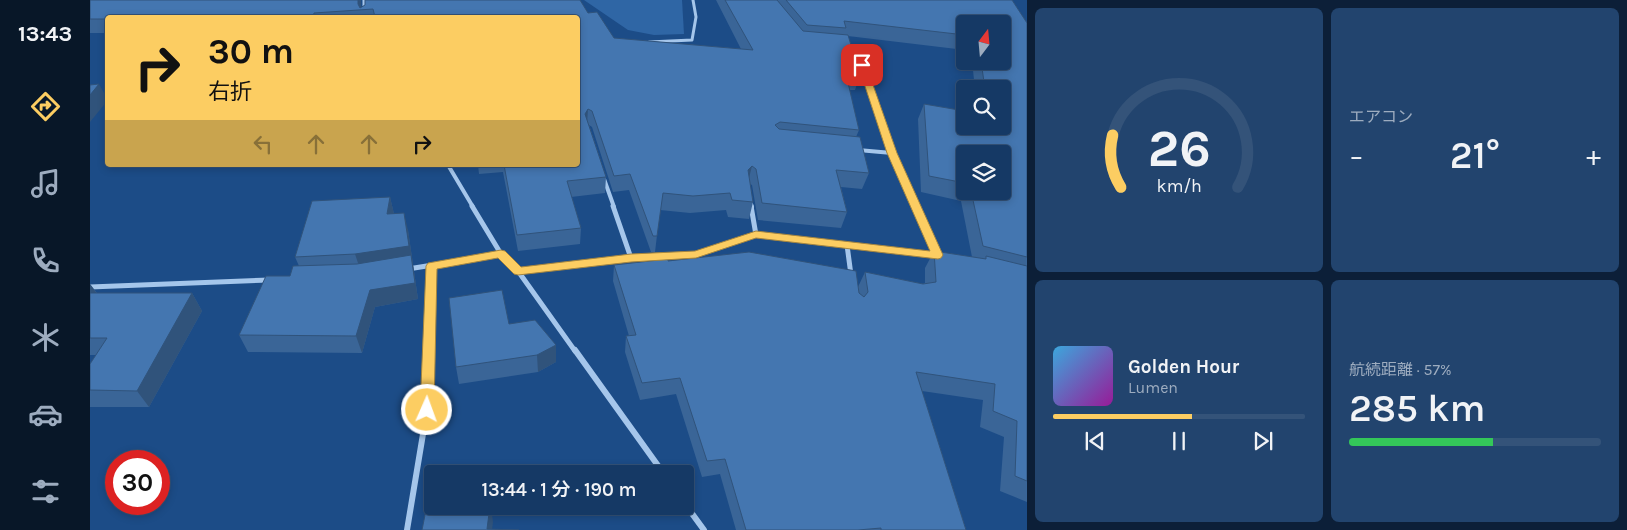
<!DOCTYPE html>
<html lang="ja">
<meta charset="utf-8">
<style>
body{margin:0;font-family:Karla,"Noto Sans JP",sans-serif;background:#22446e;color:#f1f3f6;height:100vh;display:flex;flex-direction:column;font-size:19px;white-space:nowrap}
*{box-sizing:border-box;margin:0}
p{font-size:16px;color:#9dacbf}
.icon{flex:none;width:28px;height:28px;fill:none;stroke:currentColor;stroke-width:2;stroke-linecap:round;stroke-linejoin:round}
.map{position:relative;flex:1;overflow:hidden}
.drawer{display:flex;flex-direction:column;gap:8px;padding:8px;background:#0c1f38;width:600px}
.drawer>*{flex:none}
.guide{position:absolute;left:15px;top:15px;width:475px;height:152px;border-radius:5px;box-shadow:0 2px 8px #0003,0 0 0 1px #345379;background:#fccd62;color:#111;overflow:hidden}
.needle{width:32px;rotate:16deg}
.buttons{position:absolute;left:866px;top:15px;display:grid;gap:10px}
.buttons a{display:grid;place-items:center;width:55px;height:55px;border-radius:5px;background:#153965;box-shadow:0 2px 8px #0003,0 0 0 1px #345379;font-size:25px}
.speed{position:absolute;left:15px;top:450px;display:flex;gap:10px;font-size:25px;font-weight:700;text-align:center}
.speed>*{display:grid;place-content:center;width:65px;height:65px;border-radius:50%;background:#153965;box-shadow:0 2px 8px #0003,0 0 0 1px #345379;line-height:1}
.speed .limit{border:8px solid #d22;background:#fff;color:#111}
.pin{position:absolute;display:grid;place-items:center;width:42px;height:42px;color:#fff;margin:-21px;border-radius:10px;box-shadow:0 2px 8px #0006}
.me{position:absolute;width:55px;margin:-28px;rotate:2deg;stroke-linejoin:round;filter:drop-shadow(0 0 4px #0008)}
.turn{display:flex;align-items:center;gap:18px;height:105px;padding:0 20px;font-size:22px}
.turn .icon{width:65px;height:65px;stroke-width:2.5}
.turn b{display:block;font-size:35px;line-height:42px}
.lanes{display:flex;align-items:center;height:48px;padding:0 20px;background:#0003;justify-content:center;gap:25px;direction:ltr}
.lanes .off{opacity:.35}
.big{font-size:38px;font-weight:600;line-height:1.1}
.drawer .card{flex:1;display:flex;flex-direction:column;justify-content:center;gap:8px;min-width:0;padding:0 18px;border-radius:8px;background:#22446e}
.drawer .dial{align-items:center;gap:0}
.dial svg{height:130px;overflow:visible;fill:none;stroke:#345379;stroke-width:7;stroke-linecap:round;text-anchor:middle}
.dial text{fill:#f1f3f6;stroke:none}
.song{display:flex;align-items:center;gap:15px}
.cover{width:60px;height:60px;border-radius:8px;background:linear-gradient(135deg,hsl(200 70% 55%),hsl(300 70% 35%))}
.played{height:5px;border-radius:2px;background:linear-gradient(90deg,#fccd62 55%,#345379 55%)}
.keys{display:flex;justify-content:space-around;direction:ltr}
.heat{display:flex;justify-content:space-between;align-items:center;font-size:28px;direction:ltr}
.charge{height:8px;border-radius:4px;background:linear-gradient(90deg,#34c759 57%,#345379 0)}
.drawer .tiles{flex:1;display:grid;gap:8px;grid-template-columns:repeat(2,1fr)}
.trip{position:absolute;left:334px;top:465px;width:270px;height:50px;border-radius:5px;background:#153965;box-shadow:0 2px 8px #0003,0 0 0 1px #345379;font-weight:600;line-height:50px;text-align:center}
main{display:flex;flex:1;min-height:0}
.tabs{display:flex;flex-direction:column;width:90px;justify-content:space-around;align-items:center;background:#081728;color:#9dacbf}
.tabs .icon{width:35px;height:35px}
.tabs .selected{color:#fccd62}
.tabs b{font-size:22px;color:#f1f3f6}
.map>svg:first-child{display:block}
</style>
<main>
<nav class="tabs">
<b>13:43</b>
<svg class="icon selected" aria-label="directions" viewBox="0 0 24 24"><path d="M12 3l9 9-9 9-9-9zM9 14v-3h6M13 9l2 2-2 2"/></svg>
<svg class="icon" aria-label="music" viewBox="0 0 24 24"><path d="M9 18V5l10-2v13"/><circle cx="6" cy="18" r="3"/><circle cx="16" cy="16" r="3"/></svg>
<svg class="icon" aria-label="phone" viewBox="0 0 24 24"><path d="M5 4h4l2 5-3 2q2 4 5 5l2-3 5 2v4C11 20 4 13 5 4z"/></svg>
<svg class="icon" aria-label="climate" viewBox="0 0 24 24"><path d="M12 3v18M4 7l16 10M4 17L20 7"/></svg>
<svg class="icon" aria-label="car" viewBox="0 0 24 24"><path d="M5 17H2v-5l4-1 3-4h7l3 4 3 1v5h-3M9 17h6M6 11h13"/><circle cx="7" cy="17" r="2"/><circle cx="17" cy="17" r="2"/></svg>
<svg class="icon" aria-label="filters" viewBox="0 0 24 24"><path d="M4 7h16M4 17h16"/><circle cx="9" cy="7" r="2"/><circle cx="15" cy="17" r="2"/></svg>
</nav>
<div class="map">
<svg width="937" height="530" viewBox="0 0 937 530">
<rect width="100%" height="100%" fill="#1c4c87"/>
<path fill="#2f66a5" d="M494,0H592L594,34L564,35L538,30Z"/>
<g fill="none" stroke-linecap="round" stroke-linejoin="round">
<path stroke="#a5c6eb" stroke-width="3" d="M274,0V18
M559,42L602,40L606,17L603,0
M755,46L766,47L781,92"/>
<path stroke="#a5c6eb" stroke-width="4" d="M781,91L802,153L826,207
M768,150L802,153
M358,165L383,207
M514,179L524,207
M661,204L662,207"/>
<path stroke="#a5c6eb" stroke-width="5" d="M382,206L411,254L428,271L485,351
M825,206L847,255
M666,235L847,255
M757,245L761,275
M541,258L606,254L666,235L661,206
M318,269L411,254
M428,271L541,258L523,206
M0,287L180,280
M339,351L342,266"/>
<path stroke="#a5c6eb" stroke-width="6" d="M485,350L574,474
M595,504L614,530
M317,530L337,410L339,350"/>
</g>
<path fill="#3a6597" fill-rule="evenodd" d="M0,0H271V7L498,13L524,38L651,49L626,0H922L937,23V502L910,491L914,437L890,427L893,400L832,391L876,530H646L630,474L612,477L586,394L550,400L535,352L536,336H539L523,281L524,265L578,261L768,287L775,272L833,284L835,283V268L844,251L882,257L871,201L831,192L828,119L834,104L912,126V89H885L882,61H912L875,24V50L758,36L770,75L765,90H759L769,130L766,137L779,173L772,189L751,187L757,212L751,228L668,220L662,185L660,184L663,202L659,219L638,217L636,210L600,213L570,210L565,252H561L539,190L523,192L502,127L499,125L516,177L515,193L481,197L491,228L490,244L428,251L413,172L389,174L388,165H488V18H18V33H0ZM875,154L912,191H875Z
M300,197L304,214L318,230L328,299L285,307L272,353L158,352L149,335L209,266L205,257Z
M0,284L7,293H102L112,311L59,407H0V364L6,355H0Z
M419,324L466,345V362L448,372L369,384L366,367Z"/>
<path fill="#30537b" d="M268,0H271V10L268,4Z
M302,15V18H285V17Z
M9,84L18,100L0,122V95Z
M498,109L497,124L495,114Z
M662,166L658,182V170Z
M300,197L304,214H297Z
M314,213L318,230L328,299L285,307L272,353L266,336L271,272L265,254Z
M0,284L8,295L0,307Z
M102,293L112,311L59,407L47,391Z
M466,345V362L448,372L447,355Z
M400,506H401L403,522L402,530L397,529Z"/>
<path fill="#4476b0" stroke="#30537b" d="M0,0H268V4L270,8L275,5V0H490L498,13L507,12L524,38L663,50L635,0H687L713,31L758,35L770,75L756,74L769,130L690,122L685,125L689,129L770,137L779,173L746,170L757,212L672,203L666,169L662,166L658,170L663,202L642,200L640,193L603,196L573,193L567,236H563L540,174L524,176L502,111L498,109L495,114L516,177L477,181L491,228L427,235L414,165H488V18H302V15L285,17L283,9L224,13L223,18H18V19H0Z
M696,0H922L937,23V257L893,246L881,191H912V154H875V183L839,176L834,104L875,111V126H912V89H895L891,61H912V24H875V35L754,21L756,28L717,25Z
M9,84L0,95V85Z
M300,197L297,214L314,213L319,246L265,254L205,257L222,201Z
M844,251L896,259V256L937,266V481L925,476L927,421L903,411L905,384L826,372L876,530H791V528L768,530H656L635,459L617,461L590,378L552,383L536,336L546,335L524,265L578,259V261L659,252L766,271L769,293L774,297L778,292L775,272L833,284L846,282Z
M321,255L325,283L280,290L266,336L149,335L176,276H200L203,266L267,264Z
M412,290L419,324L445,320L466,345L447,355L366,367L359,298Z
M0,293H102L47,391L0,390V364L17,338H0Z
M338,500H342V506H400L397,529L429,530H332Z"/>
<path fill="#fccd62" stroke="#a48540" d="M770,63L776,65L807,153L853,255L851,258L848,259L666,238L606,258L541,262L428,275L424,274L408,258L347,269L344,410L342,415L337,416L332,415L330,410L336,266L338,263L411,250L415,251L431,267L541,254L605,251L666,231L840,251L797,153L768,65Z"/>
</svg>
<div class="buttons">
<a><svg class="needle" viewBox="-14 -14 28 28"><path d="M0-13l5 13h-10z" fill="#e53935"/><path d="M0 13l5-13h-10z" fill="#9dacbf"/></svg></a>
<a><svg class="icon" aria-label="search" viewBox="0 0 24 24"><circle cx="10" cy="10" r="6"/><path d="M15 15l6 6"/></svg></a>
<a><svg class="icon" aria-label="layers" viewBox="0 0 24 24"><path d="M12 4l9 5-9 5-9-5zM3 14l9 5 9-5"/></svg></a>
</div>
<div class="speed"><div class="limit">30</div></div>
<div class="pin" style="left:772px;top:65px;background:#d93025"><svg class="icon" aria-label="arrive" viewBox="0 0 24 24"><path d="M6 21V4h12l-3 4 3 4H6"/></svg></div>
<svg class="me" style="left:337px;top:410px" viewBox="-20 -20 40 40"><circle r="17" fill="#fccd62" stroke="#fff" stroke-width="3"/><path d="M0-11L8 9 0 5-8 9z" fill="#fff"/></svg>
<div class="trip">13:44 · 1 分 · 190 m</div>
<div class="guide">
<div class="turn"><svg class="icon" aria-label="right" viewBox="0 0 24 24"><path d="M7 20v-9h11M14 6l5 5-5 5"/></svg><div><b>30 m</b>右折</div></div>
<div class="lanes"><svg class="icon off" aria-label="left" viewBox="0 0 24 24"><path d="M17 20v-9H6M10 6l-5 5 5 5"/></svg><svg class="icon off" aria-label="ahead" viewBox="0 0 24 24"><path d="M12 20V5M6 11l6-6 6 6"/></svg><svg class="icon off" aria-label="ahead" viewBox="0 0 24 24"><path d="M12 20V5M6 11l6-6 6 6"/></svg><svg class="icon" aria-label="right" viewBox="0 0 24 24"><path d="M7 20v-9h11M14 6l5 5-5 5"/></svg></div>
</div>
</div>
<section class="drawer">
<div class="tiles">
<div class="card dial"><svg viewBox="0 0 100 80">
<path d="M14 69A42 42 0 1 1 86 69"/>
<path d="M14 69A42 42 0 0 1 9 37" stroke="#fccd62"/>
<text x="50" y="56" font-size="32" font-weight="700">26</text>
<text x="50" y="72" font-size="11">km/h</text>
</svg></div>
<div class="card"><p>エアコン</p>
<div class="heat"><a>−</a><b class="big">21°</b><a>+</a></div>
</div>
<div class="card">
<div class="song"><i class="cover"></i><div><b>Golden Hour</b><p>Lumen</p></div></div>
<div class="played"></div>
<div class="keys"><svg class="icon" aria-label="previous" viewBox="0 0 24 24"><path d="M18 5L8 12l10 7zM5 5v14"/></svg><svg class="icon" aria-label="pause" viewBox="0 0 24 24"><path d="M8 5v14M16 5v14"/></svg><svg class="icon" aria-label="next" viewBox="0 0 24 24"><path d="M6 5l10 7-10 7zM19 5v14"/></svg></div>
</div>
<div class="card"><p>航続距離 · 57%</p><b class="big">285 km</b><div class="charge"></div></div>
</div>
</section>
</main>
